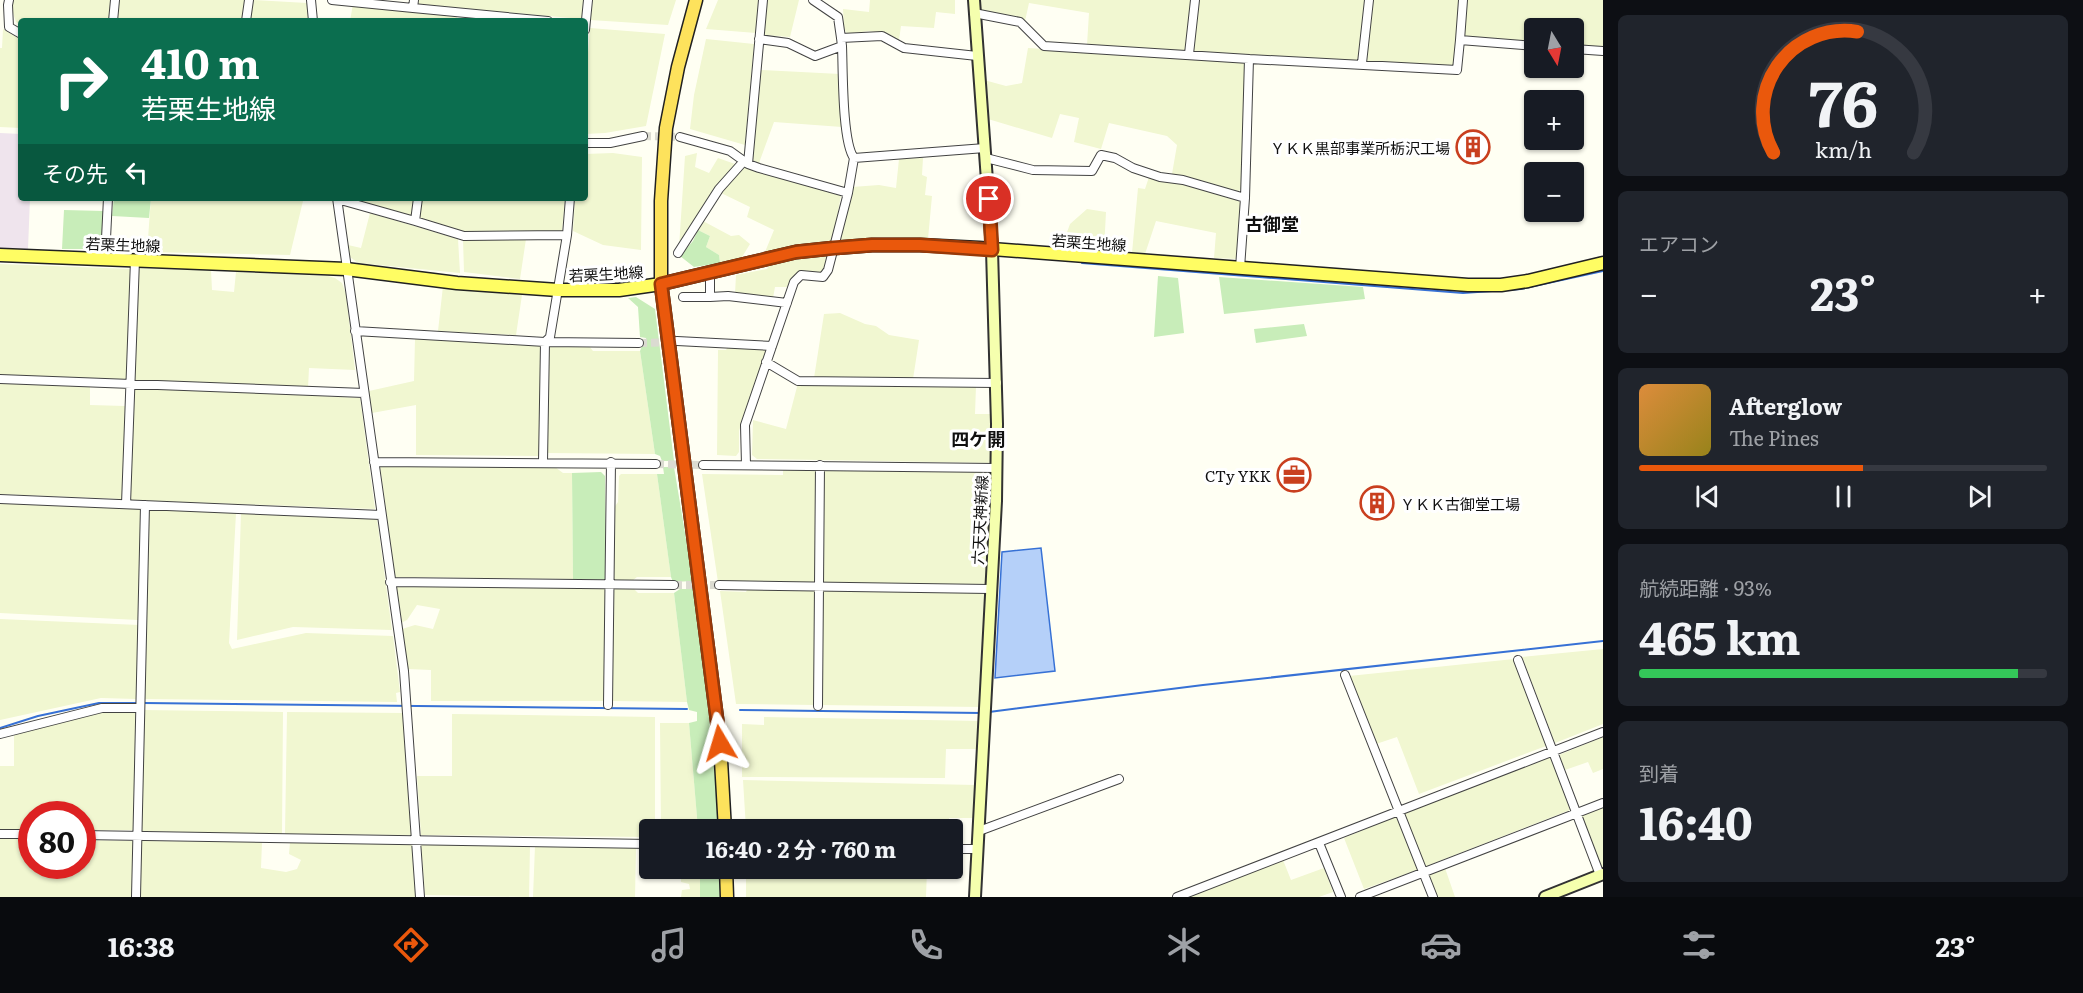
<!DOCTYPE html>
<html lang="ja">
<meta charset="utf-8">
<style>
body{margin:0;font-family:Literata,"Noto Sans JP",serif;background:#20242c;color:#f1f3f6;height:100vh;display:flex;flex-direction:column;font-size:22px;white-space:nowrap}
*{box-sizing:border-box;margin:0}
p{font-size:20px;color:#9ea1a6}
.icon{flex:none;width:33px;height:33px;fill:none;stroke:currentColor;stroke-width:2;stroke-linecap:round;stroke-linejoin:round}
.map{position:relative;flex:1;overflow:hidden}
.details{display:flex;flex-direction:column;gap:15px;padding:15px;background:#0d0f14;width:480px}
.details>*{flex:none}
.guide{position:absolute;left:18px;top:18px;width:570px;height:183px;border-radius:6px;box-shadow:0 2px 4px #0004;background:#0b6e4f;color:#fff;overflow:hidden}
.needle{width:39px;rotate:170deg}
.fabs{position:absolute;left:1524px;top:18px;display:grid;gap:12px}
.fabs a{display:grid;place-items:center;width:60px;height:60px;border-radius:6px;background:#171b24;box-shadow:0 2px 4px #0004;font-size:30px}
.speed{position:absolute;left:18px;top:801px;display:flex;gap:12px;font-size:30px;font-weight:700;text-align:center}
.speed>*{display:grid;place-content:center;width:78px;height:78px;border-radius:50%;background:#171b24;box-shadow:0 2px 4px #0004;line-height:1}
.speed .limit{border:9px solid #d22;background:#fff;color:#111}
.pin{position:absolute;display:grid;place-items:center;width:51px;height:51px;color:#fff;margin:-26px;border:3px solid #fff;border-radius:50%;box-shadow:0 2px 6px #0007}
.me{position:absolute;width:66px;margin:-33px;rotate:353deg;stroke-linejoin:round;filter:drop-shadow(0 0 4px #0008)}
.turn{display:flex;align-items:center;gap:21px;height:126px;padding:0 24px;font-size:27px}
.turn .icon{width:78px;height:78px;stroke-width:2.5}
.turn b{display:block;font-size:42px;line-height:51px}
.then{display:flex;align-items:center;height:57px;padding:0 24px;background:#0003;gap:12px;font-size:22px}
.big{font-size:45px;font-weight:700;line-height:1.1}
.details .card{flex:1;display:flex;flex-direction:column;justify-content:center;gap:9px;min-width:0;padding:0 21px;border-radius:9px;background:#20242c}
.details .dial{align-items:center;gap:0}
.dial svg{height:156px;overflow:visible;fill:none;stroke:#363941;stroke-width:7;stroke-linecap:round;text-anchor:middle}
.dial text{fill:#f1f3f6;stroke:none}
.song{display:flex;align-items:center;gap:18px}
.cover{width:72px;height:72px;border-radius:9px;background:linear-gradient(135deg,hsl(30 70% 55%),hsl(50 70% 35%))}
.played{height:6px;border-radius:3px;background:linear-gradient(90deg,#ea580c 55%,#363941 55%)}
.keys{display:flex;justify-content:space-around;direction:ltr}
.heat{display:flex;justify-content:space-between;align-items:center;font-size:33px;direction:ltr}
.charge{height:9px;border-radius:4px;background:linear-gradient(90deg,#34c759 93%,#363941 0)}
.trip{position:absolute;left:639px;top:819px;width:324px;height:60px;border-radius:6px;background:#171b24;box-shadow:0 2px 4px #0004;font-weight:700;line-height:60px;text-align:center}
.tabs{display:flex;height:96px;justify-content:space-around;align-items:center;background:#090b0e;color:#9ea1a6}
.tabs .icon{width:42px;height:42px}
.tabs .selected{color:#ea580c}
.tabs b{font-size:27px;color:#f1f3f6}
main{display:flex;flex:1;min-height:0}
.map>svg:first-child{display:block}
</style>
<main>
<div class="map">
<svg width="1603" height="897" viewBox="0 0 1603 897">
<rect width="100%" height="100%" fill="#fffff3"/>
<path fill="#efe4ed" d="M0,133L21,134V198H30L28,249L0,248Z"/>
<path fill="#f1f7d1" d="M13,0H112L110,21H21V25L16,22L11,7Z
M118,0H246L242,21H116Z
M254,0L307,3L309,21H250Z
M418,0H583L582,19L418,4Z
M593,0H676L668,25L590,20Z
M718,0H758L756,33L706,29Z
M767,0H799L790,37L764,35Z
M870,0H955V14L936,12L934,28L901,26L899,40L887,33L868,31L847,34L844,28L843,9L869,12Z
M979,0H1192L1187,51L1087,45L1089,13L1029,3L1025,21L980,12Z
M1198,0H1366L1360,61L1193,52Z
M1372,0H1459L1455,67L1367,61Z
M1466,0H1603V48L1574,45V28H1534V42L1463,36Z
M353,4L457,15V21H350Z
M590,28L665,34L646,126L605,133L585,134V92Z
M3,29L21,40V128L0,127V48H2Z
M706,39L754,44L745,145L690,129L694,95Z
M1028,48L1245,60L1241,189L1237,192L1172,174L1177,145L1167,136L1109,123L1101,149L1074,142L1079,118L1060,114L1052,138L988,119L984,80L1006,86L1022,83Z
M760,70L840,74L842,127L774,122L759,163L754,161L752,157Z
M613,153L642,157L641,250L603,245L573,231L575,198H585V154Z
M697,153L695,167L709,173L718,158L735,164L712,193L679,247L685,156Z
M923,158L922,175L927,177L925,195L932,196L928,239L883,237L840,240L852,187L879,185L896,188L899,159Z
M744,166L841,195L833,241L765,252L774,230L747,217L750,207L721,193Z
M1149,177L1181,183L1239,201L1241,204L1237,259L1214,258L1216,233L1156,221L1145,254L1132,253L1138,188L1145,189Z
M151,198H301L303,201L290,255L147,252Z
M360,198H415L413,217L359,203Z
M421,198H565L562,231L466,233L419,220Z
M1087,209L1106,212L1104,250L1062,246L1070,224Z
M370,213L458,239L460,273L358,263L350,257L348,245L361,248Z
M703,221L731,236L739,235L750,244L742,257L720,263L719,255L706,247L710,236L698,230Z
M463,239H526L520,279L464,272Z
M828,256L825,269L819,273L800,271L787,287H775L773,298L735,294L736,275L767,269L770,265L807,257Z
M0,264L131,269L127,380L0,375Z
M139,268L211,270L212,290L234,292L236,272L328,276L335,278L342,283L346,294L355,370L309,368L308,388L135,380Z
M443,286L522,295L516,335L438,331Z
M840,313L865,324L876,326L889,335L919,340L913,379L814,378L824,314Z
M415,339L541,346L539,456L416,455V405L372,413L369,391L414,381Z
M547,345H588L593,351H640L655,454L547,453Z
M729,345L767,348L739,431V452L736,456L717,455L718,350H726Z
M0,381L90,385V405L125,406L122,499L0,494Z
M798,383L976,386L975,414H993L992,463L757,459L752,455L753,420L786,429Z
M135,387L360,398L375,509L130,500Z
M380,466L555,467L563,473H572L573,579L395,577Z
M783,469L817,470L816,584L746,583V581L718,582L702,474L783,475Z
M823,469L992,472L986,585L823,584Z
M621,474H657L671,577H637L632,581L613,580V509L618,502L619,476Z
M0,502L142,509L138,620L0,613Z
M148,508L236,513L229,643L232,649L306,633L393,636L400,692L396,693L397,702L143,699Z
M241,513L377,519L392,630L293,627L237,640Z
M396,586L607,587L605,701H431V670L408,669L402,629L415,625L433,629L440,609L417,605L407,620L401,623Z
M614,588L634,589L638,593H674L687,702L613,701L610,697Z
M748,588L815,590V705L736,704L720,591L746,592Z
M821,590L986,592L980,707L820,705Z
M0,619L139,625L136,699L101,698L0,720Z
M1603,649V724L1555,743L1522,657Z
M1514,659L1546,746L1419,794L1397,737L1376,744L1349,676Z
M142,710L283,712L282,834L139,831Z
M103,712H136L133,830H83L82,814H32L31,829H0V766H14V732Z
M287,712L403,713L412,835L285,834Z
M452,714L655,717V829L650,830L649,837L421,835L417,776H452Z
M764,717L980,721L978,749H946L945,778L742,777V724L764,725Z
M660,723H689L698,829H661Z
M1603,737V769L1593,773L1588,762L1565,770L1559,755Z
M1551,757L1570,810L1424,867L1403,813Z
M743,780L976,785L975,818H949V829H746Z
M1603,806V870H1602L1580,815Z
M1399,815L1420,869L1364,889L1344,838Z
M0,838L31,839L32,866H82L83,840L134,841L133,897H0Z
M140,841L262,842L261,868L286,872L297,869L301,860L289,854L290,842L413,844L416,897H139Z
M421,844L530,846L529,897L425,895Z
M535,846L636,848L635,897H533Z
M1283,860L1291,880L1324,868L1333,892L1319,897H1189Z
M1445,868L1455,897H1436L1427,874Z
M681,869H700V897H681L682,890L690,889L689,884L681,882Z
M746,869H927L926,897H746Z"/>
<path fill="#c8edb9" d="M114,198H151L149,218L112,216Z
M64,210L103,211L101,249H62Z
M698,230L710,236L706,247L719,255L720,263L694,267L680,256L693,241Z
M1158,276L1178,278L1184,333L1154,337Z
M1219,277L1363,287L1365,299L1224,314Z
M636,297L655,309L674,461H662L660,456L655,454L640,351L642,346L647,345L646,338L640,337L638,307L628,298Z
M1304,324L1307,336L1256,343L1254,329Z
M663,467H674L693,581L673,582L671,577L657,474H664Z
M601,472L605,476L606,580L573,579L572,473Z
M680,589H695L716,781L719,829H698L689,723L697,721V712L689,710L687,702L674,593Z
M700,869H720L721,897H700Z"/>
<path fill="#b5d0f9" stroke="#3771d5" stroke-width="1.5" d="M1041,548L1055,671L995,678L1002,552Z"/>
<g fill="none" stroke-linecap="round" stroke-linejoin="round">
<path stroke="#3771d5" stroke-width="2" d="M1082,263L1463,293L1521,289L1603,271
M144,703L687,709
M740,710L981,713
M989,712L1203,685L1603,641
M0,728L38,716L99,703H138"/>
<path stroke="#dbdbd1" stroke-width="8" stroke-dasharray="8 4" stroke-linecap="butt" d="M643,136L680,137
M639,343L672,342
M656,464L703,465
M674,585H719"/>
<g stroke="#434343" stroke-width="10">
<path id="minor" d="M9,0L8,5L9,27L21,34
M311,0L313,21
M332,0L413,8L414,0
M813,0L838,17L841,38
M413,8L548,21
M974,13L1020,22L1044,46L1249,59
M113,21L115,0
M246,21L249,0
M585,30L588,0
M759,39L788,43L815,56L842,46C843,69 842,142 854,158
M1460,40L1463,0
M842,46L841,38L882,36L904,48L977,56
M1574,49L1603,51
M1189,54L1195,0
M1362,63L1369,0
M680,137L730,151L748,164L759,168L848,193L828,270L823,277L801,275L794,282L745,425L746,465
M585,143H610L643,136
M986,158L1033,170L1092,171L1101,155L1115,158L1133,168L1160,177L1183,180L1245,198
M748,164L763,0
M848,193L854,158L985,148
M337,198L404,671L420,897
M418,198L415,221L464,236L567,235
M337,199L415,221
M678,253L719,189L744,161
M105,259L108,198
M1240,268L1245,198L1249,59L1457,70L1460,40L1534,46
M710,273V297L728,296L787,303
M683,297H710
M355,331L545,342L639,343
M677,341L772,346
M766,362L798,381L997,383
M0,379L364,393
M374,462L656,464
M543,462L545,342L550,337L567,235L570,198
M703,465L996,468
M0,499L381,515
M126,504L135,260
M390,582L674,585
M719,585L990,589
M1518,660L1600,875
M1345,675L1433,897
M608,705L611,462
M818,706L820,465
M0,734L102,708H140
M979,831L1119,779
M0,834H32
M82,835L650,844
M1319,843L1341,897
M952,849H978
M136,897L145,505
M1177,897L1603,732
M1360,897L1603,803"/>
</g>
<g stroke="#323232" stroke-width="14">
<path id="secondary" d="M974,0L992,250L997,424L996,501L975,897
M1545,897L1603,874"/>
</g>
<g stroke="#212121" stroke-width="15">
<path id="primary" d="M0,255L346,269L457,283L558,290H619L661,284L796,252L834,248L872,245H920L979,248L1468,285H1501L1528,281L1603,263"/>
</g>
<g stroke="#212121" stroke-width="15">
<path id="trunk" d="M696,0L678,67L666,128L661,201V284L720,743L725,830
M726,868L727,897"/>
</g>
<use href="#minor" stroke="#fff" stroke-width="8"/>
<use href="#secondary" stroke="#f5ffae" stroke-width="10"/>
<use href="#primary" stroke="#fffd63" stroke-width="12"/>
<use href="#trunk" stroke="#fde25c" stroke-width="12"/>
</g>
<g fill="none" stroke-linecap="round" stroke-linejoin="round">
<g stroke="#983908" stroke-width="15">
<path id="route" d="M720,743L661,284L796,252L834,248L872,245H920L992,250L989,199"/>
</g>
<use href="#route" stroke="#ea580c" stroke-width="10"/>
</g>
<defs>
<g id="building-ring" transform="scale(1.725)"><circle r="9.5" fill="#fff" stroke="#c93f1f" stroke-width="1.5"/><path d="M-4-6H4V6H1V3H-1V6H-4ZM-2.5-4.3h1.7v1.8h-1.7ZM.8-4.3h1.7v1.8H.8ZM-2.5-1h1.7V.8h-1.7ZM.8-1h1.7V.8H.8Z" fill="#c93f1f"/></g>
<g id="office-ring" transform="scale(1.725)"><circle r="9.5" fill="#fff" stroke="#c93f1f" stroke-width="1.5"/><path d="M-6-3h4V-5.5h4V-3h4V5H-6ZM-1-4.5V-3h2v-1.5ZM-6 0V1H6V0Z" fill="#c93f1f"/></g>
</defs>
<g fill-rule="evenodd">
<use href="#building-ring" x="1473" y="147"/>
<use href="#office-ring" x="1294" y="475"/>
<use href="#building-ring" x="1377" y="503"/>
</g>
<g text-anchor="middle" dominant-baseline="central" stroke-width="6" stroke-linejoin="round" paint-order="stroke">
<g font-size="15" fill="#101010" stroke="#fff" text-anchor="end">
<text x="1450" y="147">ＹＫＫ黒部事業所栃沢工場</text>
<text x="1271" y="475">CTy YKK</text>
<text x="1400" y="503" text-anchor="start">ＹＫＫ古御堂工場</text>
</g>
<g font-size="15" fill="#101010" stroke="#fff">
<text transform="translate(1089 242) rotate(4)">若栗生地線</text>
<text transform="translate(123 244) rotate(2)">若栗生地線</text>
<text transform="translate(606 273) rotate(-3)">若栗生地線</text>
<text transform="translate(979 520) rotate(-87)">六天天神新線</text>
</g>
<g font-size="18" font-weight="bold" fill="#101010" stroke="#fff">
<text x="1272" y="223">古御堂</text>
<text x="978" y="438">四ケ開</text>
</g>
</g>
</svg>
<div class="fabs">
<a><svg class="needle" viewBox="-14 -14 28 28"><path d="M0-13l5 13h-10z" fill="#e53935"/><path d="M0 13l5-13h-10z" fill="#9ea1a6"/></svg></a>
<a>+</a>
<a>−</a>
</div>
<div class="speed"><div class="limit">80</div></div>
<div class="pin" style="left:989px;top:199px;background:#d93025"><svg class="icon" aria-label="arrive" viewBox="0 0 24 24"><path d="M6 21V4h12l-3 4 3 4H6"/></svg></div>
<svg class="me" style="left:720px;top:743px" viewBox="-20 -20 40 40"><path d="M0-17L14 15 0 8-14 15z" fill="#ea580c" stroke="#fff" stroke-width="4"/></svg>
<div class="trip">16:40 · 2 分 · 760 m</div>
<div class="guide">
<div class="turn"><svg class="icon" aria-label="right" viewBox="0 0 24 24"><path d="M7 20v-9h11M14 6l5 5-5 5"/></svg><div><b>410 m</b>若栗生地線</div></div>
<div class="then">その先<svg class="icon" aria-label="left" viewBox="0 0 24 24"><path d="M17 20v-9H6M10 6l-5 5 5 5"/></svg></div>
</div>
</div>
<section class="details">
<div class="card dial"><svg viewBox="0 0 100 80">
<path d="M14 69A42 42 0 1 1 86 69"/>
<path d="M14 69A42 42 0 0 1 57 7" stroke="#ea580c"/>
<text x="50" y="56" font-size="32" font-weight="700">76</text>
<text x="50" y="72" font-size="11">km/h</text>
</svg></div>
<div class="card"><p>エアコン</p>
<div class="heat"><a>−</a><b class="big">23°</b><a>+</a></div>
</div>
<div class="card">
<div class="song"><i class="cover"></i><div><b>Afterglow</b><p>The Pines</p></div></div>
<div class="played"></div>
<div class="keys"><svg class="icon" aria-label="previous" viewBox="0 0 24 24"><path d="M18 5L8 12l10 7zM5 5v14"/></svg><svg class="icon" aria-label="pause" viewBox="0 0 24 24"><path d="M8 5v14M16 5v14"/></svg><svg class="icon" aria-label="next" viewBox="0 0 24 24"><path d="M6 5l10 7-10 7zM19 5v14"/></svg></div>
</div>
<div class="card"><p>航続距離 · 93%</p><b class="big">465 km</b><div class="charge"></div></div>
<div class="card"><p>到着</p><b class="big">16:40</b></div>
</section>
</main>
<nav class="tabs">
<b>16:38</b>
<svg class="icon selected" aria-label="directions" viewBox="0 0 24 24"><path d="M12 3l9 9-9 9-9-9zM9 14v-3h6M13 9l2 2-2 2"/></svg>
<svg class="icon" aria-label="music" viewBox="0 0 24 24"><path d="M9 18V5l10-2v13"/><circle cx="6" cy="18" r="3"/><circle cx="16" cy="16" r="3"/></svg>
<svg class="icon" aria-label="phone" viewBox="0 0 24 24"><path d="M5 4h4l2 5-3 2q2 4 5 5l2-3 5 2v4C11 20 4 13 5 4z"/></svg>
<svg class="icon" aria-label="climate" viewBox="0 0 24 24"><path d="M12 3v18M4 7l16 10M4 17L20 7"/></svg>
<svg class="icon" aria-label="car" viewBox="0 0 24 24"><path d="M5 17H2v-5l4-1 3-4h7l3 4 3 1v5h-3M9 17h6M6 11h13"/><circle cx="7" cy="17" r="2"/><circle cx="17" cy="17" r="2"/></svg>
<svg class="icon" aria-label="filters" viewBox="0 0 24 24"><path d="M4 7h16M4 17h16"/><circle cx="9" cy="7" r="2"/><circle cx="15" cy="17" r="2"/></svg>
<b>23°</b>
</nav>
